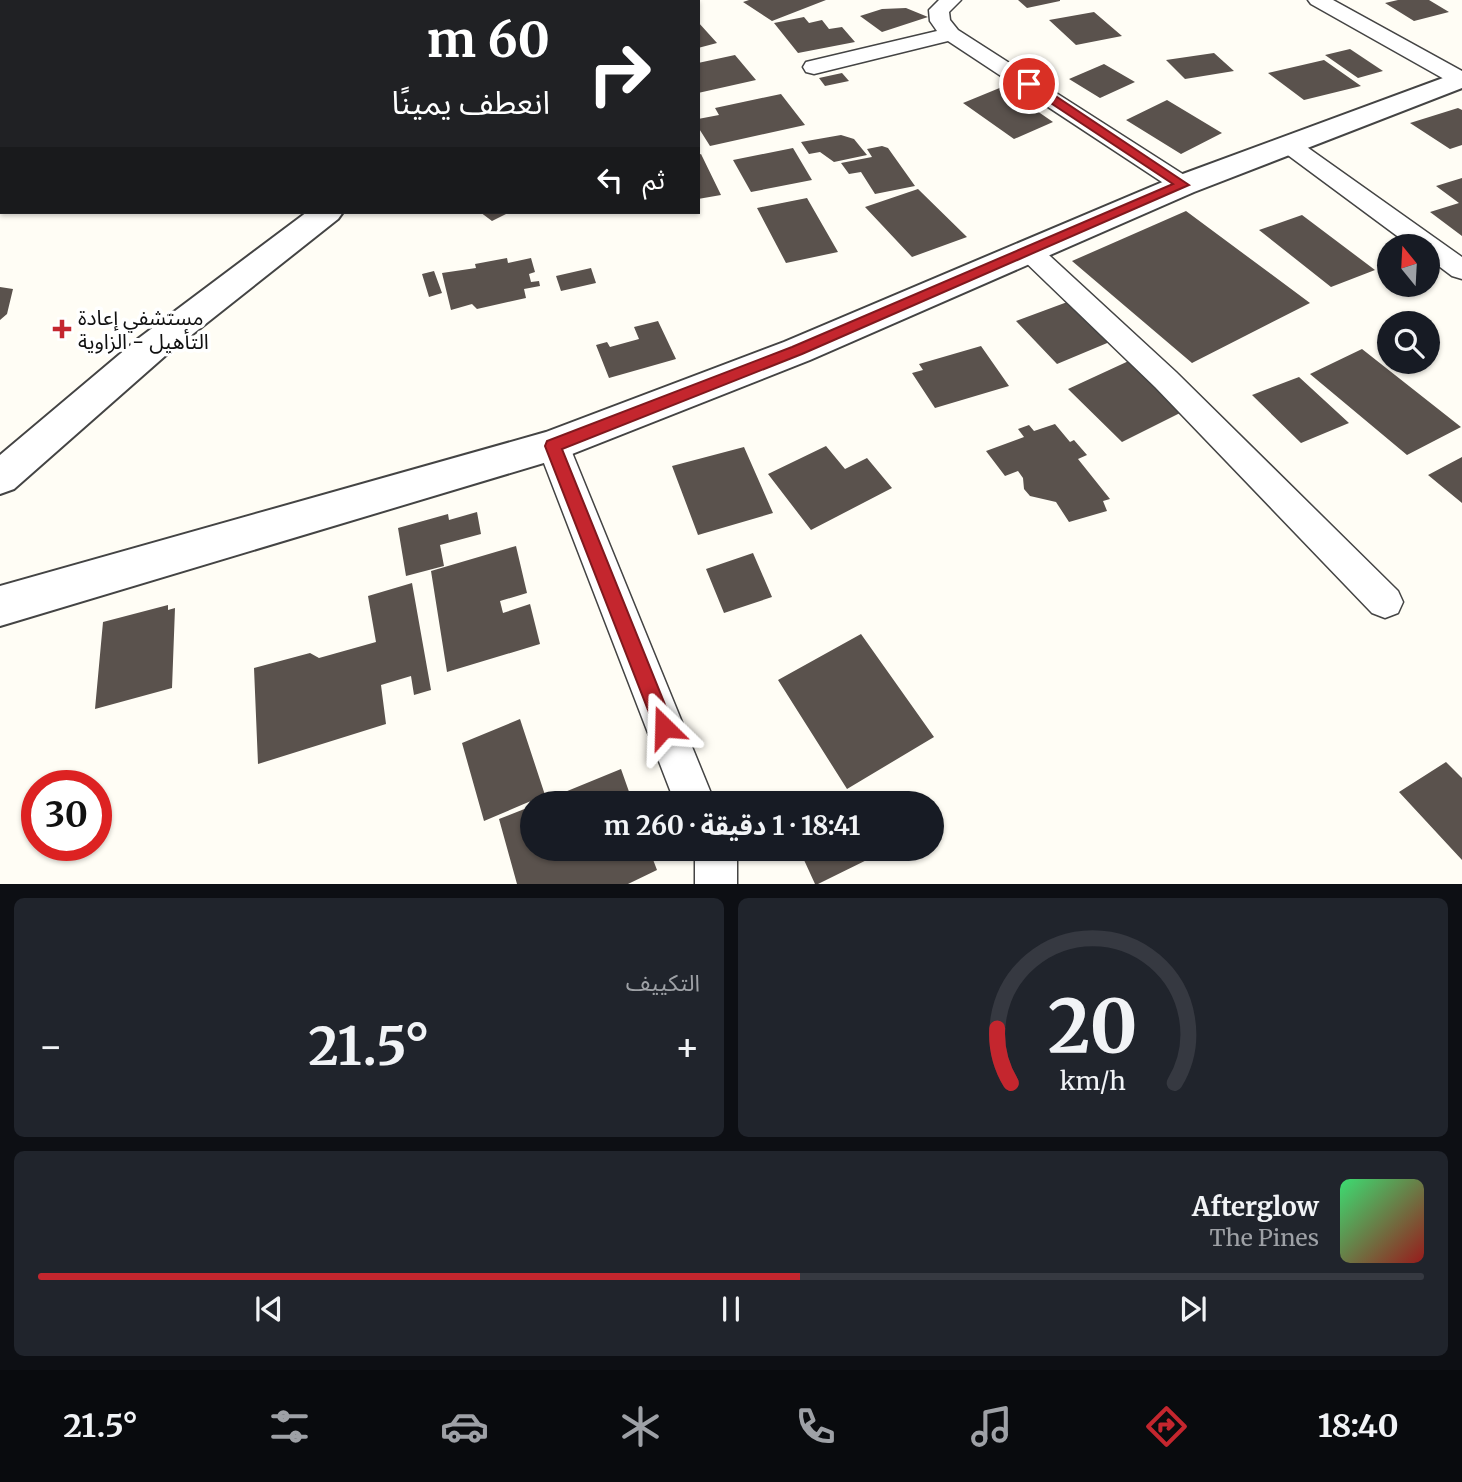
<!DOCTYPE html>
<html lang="ar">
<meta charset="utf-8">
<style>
body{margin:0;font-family:Merriweather,"Noto Sans Arabic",serif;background:#20242c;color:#f1f3f6;direction:rtl;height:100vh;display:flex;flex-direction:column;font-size:26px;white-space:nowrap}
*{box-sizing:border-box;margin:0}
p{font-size:23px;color:#9ea1a6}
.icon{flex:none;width:38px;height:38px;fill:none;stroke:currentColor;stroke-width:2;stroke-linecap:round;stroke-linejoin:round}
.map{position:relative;height:884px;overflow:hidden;direction:ltr}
.sheet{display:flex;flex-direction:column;gap:14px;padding:14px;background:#0d0f14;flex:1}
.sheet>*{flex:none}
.banner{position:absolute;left:0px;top:0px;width:700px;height:214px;box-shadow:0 2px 5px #0004;direction:rtl;background:#202124;color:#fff;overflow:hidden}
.needle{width:46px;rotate:342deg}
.buttons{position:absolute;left:1377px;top:234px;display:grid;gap:14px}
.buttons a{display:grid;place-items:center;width:63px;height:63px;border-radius:50%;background:#171b24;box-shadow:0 2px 5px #0004;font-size:35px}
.speed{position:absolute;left:21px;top:770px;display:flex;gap:14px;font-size:35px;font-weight:700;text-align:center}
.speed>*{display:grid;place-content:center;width:91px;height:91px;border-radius:50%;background:#171b24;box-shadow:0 2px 5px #0004;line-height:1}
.speed .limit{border:10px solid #d22;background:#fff;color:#111}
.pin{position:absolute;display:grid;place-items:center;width:60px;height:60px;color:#fff;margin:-30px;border:4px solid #fff;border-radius:50%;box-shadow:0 2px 7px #0007}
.me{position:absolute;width:77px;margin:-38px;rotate:338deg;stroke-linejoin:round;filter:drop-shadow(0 0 5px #0008)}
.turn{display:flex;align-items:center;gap:24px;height:147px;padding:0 35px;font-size:32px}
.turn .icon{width:91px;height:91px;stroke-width:2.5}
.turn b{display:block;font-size:49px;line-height:60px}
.then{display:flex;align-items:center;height:66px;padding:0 35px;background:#0003;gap:14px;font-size:26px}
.big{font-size:52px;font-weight:700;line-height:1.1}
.sheet .widget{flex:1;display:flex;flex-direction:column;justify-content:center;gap:10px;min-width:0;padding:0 24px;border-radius:10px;background:#20242c}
.sheet .dial{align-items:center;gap:0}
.dial svg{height:182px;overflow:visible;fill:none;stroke:#363941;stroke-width:7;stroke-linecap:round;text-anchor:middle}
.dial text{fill:#f1f3f6;stroke:none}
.song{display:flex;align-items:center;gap:21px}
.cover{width:84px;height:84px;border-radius:10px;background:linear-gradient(135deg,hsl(140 70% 55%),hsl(0 70% 35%))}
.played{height:7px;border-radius:4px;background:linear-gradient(90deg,#c4262e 55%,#363941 55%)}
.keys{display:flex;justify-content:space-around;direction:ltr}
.heat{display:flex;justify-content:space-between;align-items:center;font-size:38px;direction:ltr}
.sheet .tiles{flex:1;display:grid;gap:14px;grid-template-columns:1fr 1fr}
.widget:last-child{grid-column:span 2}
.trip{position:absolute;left:520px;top:791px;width:424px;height:70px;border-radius:35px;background:#171b24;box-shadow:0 2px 5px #0004;font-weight:700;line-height:70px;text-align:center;direction:rtl}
.tabs{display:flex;height:112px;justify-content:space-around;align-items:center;background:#090b0e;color:#9ea1a6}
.tabs .icon{width:49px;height:49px}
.tabs .current{color:#c4262e}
.tabs b{font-size:32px;color:#f1f3f6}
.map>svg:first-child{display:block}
</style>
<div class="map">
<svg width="1462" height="884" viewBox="0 0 1462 884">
<rect width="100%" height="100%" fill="#fffdf5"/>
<path fill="#5a524d" d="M749,0H826L772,21L743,2Z
M1018,0H1060V1L1027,8Z
M1398,0H1429L1449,12L1414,21L1385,3Z
M906,8L928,17L882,32L860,16L882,9Z
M1094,12L1122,36L1076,45L1049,20Z
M804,17L809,23L822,20L829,29L842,27L855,42L798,53L774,23Z
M698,22L717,43L698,48Z
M1350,49L1383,71L1358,78L1325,55Z
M1214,53L1234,71L1185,79L1166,60Z
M735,55L756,80L698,93V63Z
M1324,60L1361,86L1304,100L1268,73Z
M1104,64L1135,82L1100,98L1069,79Z
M842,73L849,81L825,86L819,78Z
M1002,87L1053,122L1014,139L963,103Z
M781,94L805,125L710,146L698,127V119L719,115L715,108Z
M1167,100L1222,133L1181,154L1126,120Z
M1458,108L1462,110V145L1450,149L1410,123Z
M841,135L854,139L867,155L834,162L820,152L809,154L801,142Z
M882,146L888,148L915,186L875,194L861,172L849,174L841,163L872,157L867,149Z
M793,148L812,180L751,192L733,160Z
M701,154L721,195L698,199V155Z
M1462,178V236L1430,212L1459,203L1436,186Z
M918,189L967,237L912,257L865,207Z
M807,198L838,252L786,263L757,208Z
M1186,211L1310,303L1192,363L1072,261Z
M480,212H510L492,221Z
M1302,215L1375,270L1331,287L1259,230Z
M507,258L508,263L531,258L535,272L529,274L531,282L539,281L540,286L524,289L526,298L477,309L472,304L451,310L442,273L476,268L475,264Z
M591,268L596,283L561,291L556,276Z
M434,271L442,293L429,297L422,274Z
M0,287L13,289L7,314L0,320Z
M1070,301L1112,341L1057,364L1016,321Z
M658,321L676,359L609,378L596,345L607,342L610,347L639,339L634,327Z
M981,346L1009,386L935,408L912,373L923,370L919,364Z
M1362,349L1461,427L1407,455L1310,374Z
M1133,359L1188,409L1122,442L1068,389Z
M1299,377L1349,423L1301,443L1252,395Z
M1055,424L1070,442L1074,440L1087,455L1078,459L1110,499L1103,501L1107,511L1069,522L1056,502L1030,496L1024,489L1023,478L1018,471L1005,476L986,451L1024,437L1018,429L1029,425L1034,431Z
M826,446L845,469L867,458L892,488L811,530L768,474Z
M744,447L773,513L698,535L672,466Z
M1462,457V503L1428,475Z
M477,512L481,534L440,545L444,566L406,576L398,528L448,514L449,520Z
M516,546L527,593L500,601L503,613L530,604L540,644L447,672L431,571Z
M753,553L772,597L724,613L706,569Z
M412,583L431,690L414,695L411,676L381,685L386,724L258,764L254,668L310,653L319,658L376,642L368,596Z
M168,605V610L175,608L172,688L95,709L103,622Z
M861,634L934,737L847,789L778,680Z
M520,719L545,795L484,821L462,743Z
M1446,762L1462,778V860L1399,792Z
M621,769L633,803H538Z
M881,793L887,803H859Z
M532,806V849H649L657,870L628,884H517L499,819Z
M799,849H889L818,884H815Z"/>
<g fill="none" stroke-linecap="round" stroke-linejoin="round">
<g stroke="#444" stroke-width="3">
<path id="minor" d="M939,0H961L949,12L950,20L958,30L1192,180L1195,185L1192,190L1183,193L1174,190L948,41L814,74L806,72L803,67L806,62L937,31L930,21L929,10Z
M1308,0H1333L1462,71V85L1453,84L1311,4Z
M1289,138L1297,140L1462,257V279L1452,276L1428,258V247H1412L1281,150L1277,145L1281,140Z
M1029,242L1038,245L1176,372L1398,591L1403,602L1398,613L1385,618L1372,613L1155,387L1020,257L1016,251L1020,245Z
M553,433L564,436L569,445L715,803H675L537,445L542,436Z
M692,849H734L737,857V884H695V857Z"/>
</g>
<g stroke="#444" stroke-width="4">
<path id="tertiary" d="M590,0H615L589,2Z
M1462,71V88L1194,192L810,360L567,456L0,626V586L546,432L784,342L1172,178Z
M307,212H343L338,219L165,356L14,489L0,494V455L139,338Z"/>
</g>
<use href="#minor" fill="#fff" fill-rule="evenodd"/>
<use href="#tertiary" fill="#fff" fill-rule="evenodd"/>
</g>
<path fill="#c4262e" stroke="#7f191e" stroke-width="2" d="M1025,81H1033L1189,185L802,354L562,449L674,727L671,733L664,736L657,733L545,446L547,441L792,347L1173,184L1025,86Z"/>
<path fill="#c4262e" stroke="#fff" stroke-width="2.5" d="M58.5 318.5h7v7h7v7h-7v7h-7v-7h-7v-7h7z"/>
<g text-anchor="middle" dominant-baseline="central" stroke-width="7" stroke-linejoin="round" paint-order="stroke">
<g font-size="21" fill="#111" stroke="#fff" text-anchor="start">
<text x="78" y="317">مستشفي إعادة<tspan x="78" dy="24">التأهيل - الزاوية</tspan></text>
</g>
</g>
</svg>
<div class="buttons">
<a><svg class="needle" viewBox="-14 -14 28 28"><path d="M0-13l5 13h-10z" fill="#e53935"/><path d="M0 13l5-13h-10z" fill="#9ea1a6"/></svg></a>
<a><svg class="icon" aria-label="search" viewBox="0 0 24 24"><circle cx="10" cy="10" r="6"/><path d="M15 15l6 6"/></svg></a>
</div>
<div class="speed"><div class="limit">30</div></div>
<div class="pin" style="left:1029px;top:84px;background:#d93025"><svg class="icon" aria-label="arrive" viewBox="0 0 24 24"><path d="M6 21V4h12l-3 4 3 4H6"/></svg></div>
<svg class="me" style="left:664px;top:727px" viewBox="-20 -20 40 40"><path d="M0-17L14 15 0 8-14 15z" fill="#c4262e" stroke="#fff" stroke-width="4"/></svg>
<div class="trip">18:41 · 1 دقيقة · 260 m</div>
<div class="banner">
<div class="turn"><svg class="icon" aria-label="right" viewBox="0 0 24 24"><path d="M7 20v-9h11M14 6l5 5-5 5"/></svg><div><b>60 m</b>انعطف يمينًا</div></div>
<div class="then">ثم<svg class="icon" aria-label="left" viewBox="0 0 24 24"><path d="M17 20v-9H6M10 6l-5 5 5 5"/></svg></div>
</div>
</div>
<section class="sheet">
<div class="tiles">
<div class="widget dial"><svg viewBox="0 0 100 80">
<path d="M14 69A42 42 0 1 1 86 69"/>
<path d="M14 69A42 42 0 0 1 8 45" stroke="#c4262e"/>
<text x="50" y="56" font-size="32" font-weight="700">20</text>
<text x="50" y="72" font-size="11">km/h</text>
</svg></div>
<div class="widget"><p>التكييف</p>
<div class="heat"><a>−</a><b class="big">21.5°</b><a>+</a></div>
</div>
<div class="widget">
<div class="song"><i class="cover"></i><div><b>Afterglow</b><p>The Pines</p></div></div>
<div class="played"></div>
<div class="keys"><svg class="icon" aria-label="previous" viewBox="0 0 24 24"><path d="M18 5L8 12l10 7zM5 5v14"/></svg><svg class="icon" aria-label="pause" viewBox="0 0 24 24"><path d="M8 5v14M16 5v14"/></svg><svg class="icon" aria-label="next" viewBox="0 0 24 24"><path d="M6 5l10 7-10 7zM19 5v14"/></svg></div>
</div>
</div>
</section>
<nav class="tabs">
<b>18:40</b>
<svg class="icon current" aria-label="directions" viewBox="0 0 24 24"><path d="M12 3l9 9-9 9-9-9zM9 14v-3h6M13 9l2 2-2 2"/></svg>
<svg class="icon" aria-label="music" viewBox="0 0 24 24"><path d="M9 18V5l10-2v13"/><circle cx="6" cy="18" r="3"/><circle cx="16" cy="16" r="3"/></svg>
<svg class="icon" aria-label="phone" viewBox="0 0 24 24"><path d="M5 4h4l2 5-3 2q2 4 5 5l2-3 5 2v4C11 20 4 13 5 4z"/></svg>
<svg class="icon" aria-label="climate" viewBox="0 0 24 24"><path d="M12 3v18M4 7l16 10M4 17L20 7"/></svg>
<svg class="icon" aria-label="car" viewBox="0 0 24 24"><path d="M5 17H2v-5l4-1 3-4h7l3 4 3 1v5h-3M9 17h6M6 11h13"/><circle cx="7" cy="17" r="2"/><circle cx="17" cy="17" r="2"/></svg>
<svg class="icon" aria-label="filters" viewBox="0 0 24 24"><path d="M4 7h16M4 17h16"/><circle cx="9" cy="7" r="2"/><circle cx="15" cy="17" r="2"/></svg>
<b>21.5°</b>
</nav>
